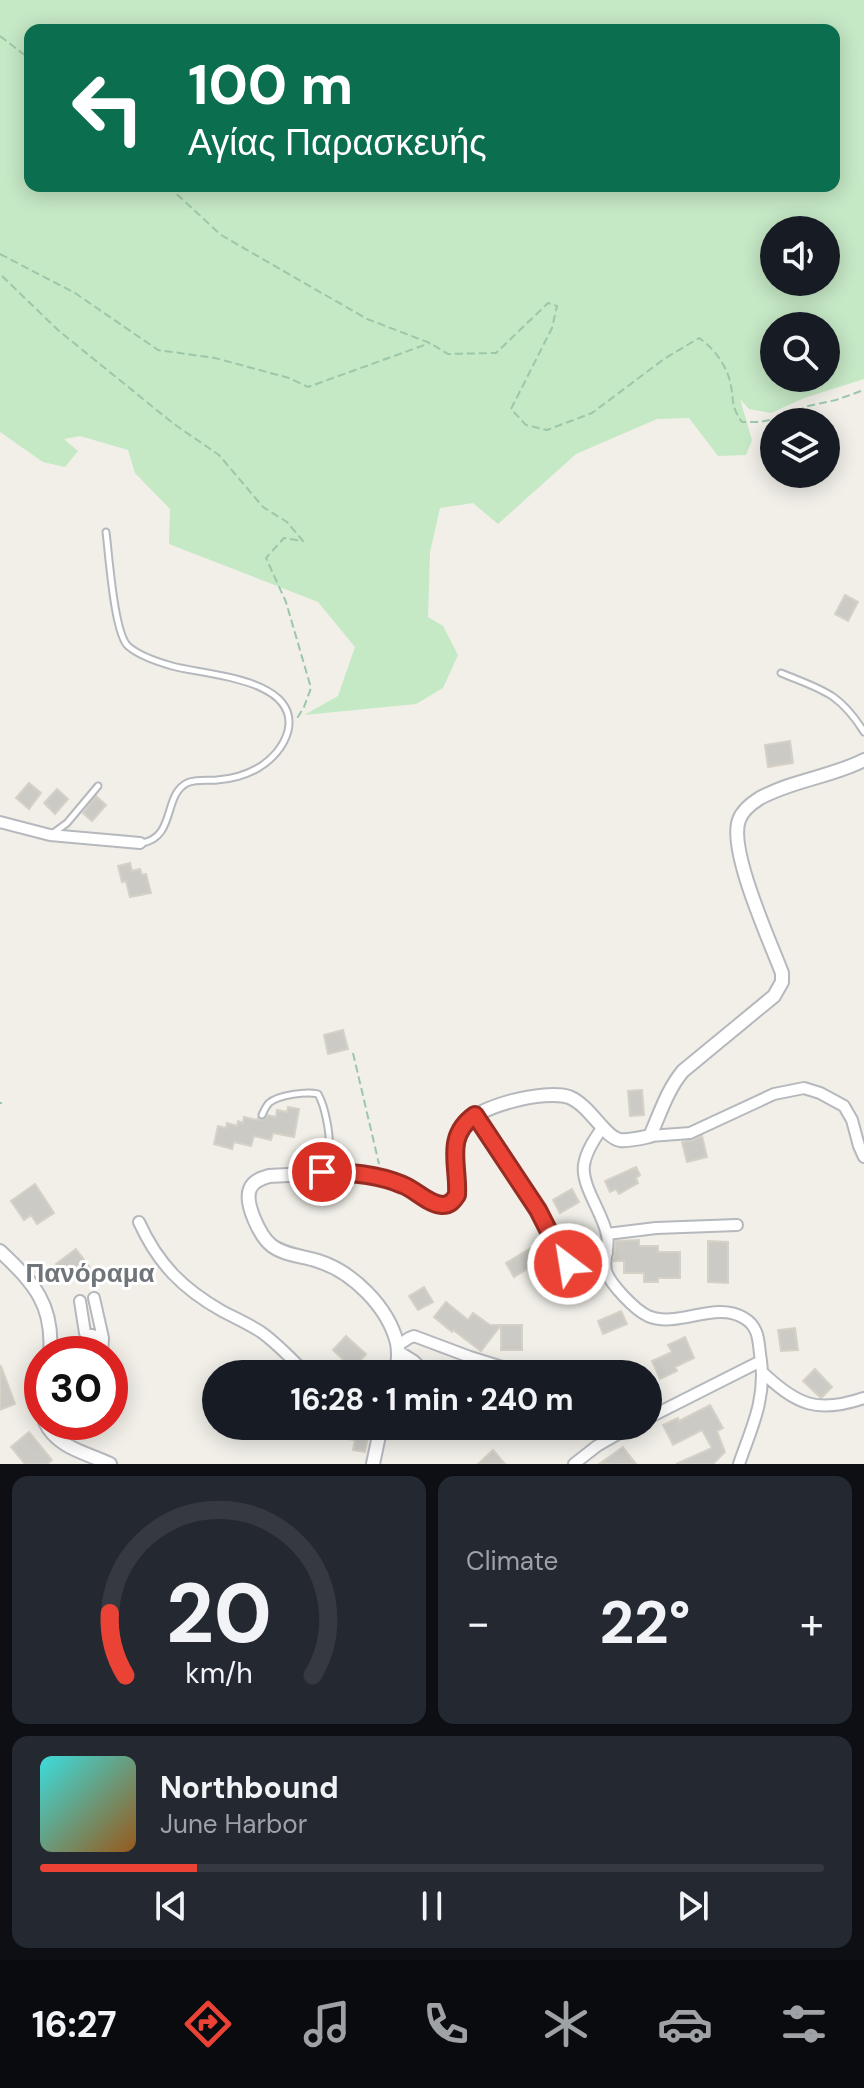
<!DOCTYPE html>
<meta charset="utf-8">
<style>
body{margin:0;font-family:"DM Sans",sans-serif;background:#242831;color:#f1f3f6;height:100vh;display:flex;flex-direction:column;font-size:30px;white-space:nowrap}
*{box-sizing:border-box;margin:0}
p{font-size:26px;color:#9ea1a6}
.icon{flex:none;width:44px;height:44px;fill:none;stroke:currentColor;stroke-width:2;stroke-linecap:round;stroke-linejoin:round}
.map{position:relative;height:1464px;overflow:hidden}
.sheet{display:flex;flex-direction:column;gap:12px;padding:12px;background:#0d0f14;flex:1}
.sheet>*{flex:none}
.hud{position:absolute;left:24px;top:24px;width:816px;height:168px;border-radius:16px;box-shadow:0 4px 20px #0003;background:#0b6e4f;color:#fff;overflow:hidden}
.buttons{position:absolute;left:760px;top:216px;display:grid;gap:16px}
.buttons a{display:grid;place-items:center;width:80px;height:80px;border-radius:50%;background:#171b24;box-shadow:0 4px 20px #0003;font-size:40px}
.speed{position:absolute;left:24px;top:1336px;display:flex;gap:16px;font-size:40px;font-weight:700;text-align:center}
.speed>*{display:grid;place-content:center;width:104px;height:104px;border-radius:50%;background:#171b24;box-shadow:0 4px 20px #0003;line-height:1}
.speed .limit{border:12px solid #d22;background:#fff;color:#111}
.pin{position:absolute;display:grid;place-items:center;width:68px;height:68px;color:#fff;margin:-34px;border:4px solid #fff;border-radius:50%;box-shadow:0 2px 8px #0007}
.me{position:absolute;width:88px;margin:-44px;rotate:329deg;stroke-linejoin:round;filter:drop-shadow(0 0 6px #0008)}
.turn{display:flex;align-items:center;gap:28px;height:168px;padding:0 32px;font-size:36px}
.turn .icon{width:104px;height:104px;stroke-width:2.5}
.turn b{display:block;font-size:56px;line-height:68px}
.big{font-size:60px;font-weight:700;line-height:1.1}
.sheet .card{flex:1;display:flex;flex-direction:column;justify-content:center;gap:12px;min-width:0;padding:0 28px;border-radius:16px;background:#242831}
.sheet .dial{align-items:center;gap:0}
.dial svg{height:208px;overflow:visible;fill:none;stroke:#363941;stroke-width:7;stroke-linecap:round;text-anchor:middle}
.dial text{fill:#f1f3f6;stroke:none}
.song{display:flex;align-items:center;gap:24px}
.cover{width:96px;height:96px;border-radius:12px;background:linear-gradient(135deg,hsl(180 70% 55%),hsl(30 70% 35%))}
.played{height:8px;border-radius:4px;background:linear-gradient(90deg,#ea4335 20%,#363941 20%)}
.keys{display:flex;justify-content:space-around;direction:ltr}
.heat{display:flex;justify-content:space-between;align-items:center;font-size:44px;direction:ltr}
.sheet .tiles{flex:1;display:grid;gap:12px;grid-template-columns:1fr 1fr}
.card:last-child{grid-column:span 2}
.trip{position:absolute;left:202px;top:1360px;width:460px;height:80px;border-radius:40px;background:#171b24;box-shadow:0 4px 20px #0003;font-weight:700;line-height:80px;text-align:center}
.tabs{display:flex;height:128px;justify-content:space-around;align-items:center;background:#090b0e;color:#9ea1a6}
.tabs .icon{width:56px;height:56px}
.tabs .current{color:#ea4335}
.tabs b{font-size:36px;color:#f1f3f6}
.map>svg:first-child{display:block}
</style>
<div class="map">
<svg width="864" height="1464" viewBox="0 0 864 1464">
<rect width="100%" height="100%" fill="#f1efe8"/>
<path fill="#c5e8c5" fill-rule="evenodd" d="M0,0H864V379L804,398L771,413L749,409L740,399L752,440L746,455L718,456L689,418L657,419L576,454L498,524L473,503L440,508L430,552L428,617L443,626L458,655L443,688L416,704L304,715L338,696L355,647L318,602L169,544L170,509L135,473L128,450L80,436L64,439L78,451L65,467L43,462L0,432ZM30,30H834V186H30ZM774,230H826V282H774ZM774,326H826V378H774Z"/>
<path fill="#cccac5" stroke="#d6d1c6" stroke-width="2" d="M845,595L858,602L848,621L835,614Z
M790,741L793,763L768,767L765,745Z
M29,783L41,793L29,809L16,798Z
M57,789L68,799L55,814L44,803Z
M96,796L106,805L92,821L83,813Z
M130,863L132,871L140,869L142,875L146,874L151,893L130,897L126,881L122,882L118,866Z
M343,1030L348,1049L328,1054L324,1035Z
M642,1090L644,1115L630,1116L628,1091Z
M288,1107L299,1109L294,1137L273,1133L271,1140L254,1136L251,1146L234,1142L232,1149L214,1144L218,1126L226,1128L227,1123L237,1126L238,1121L243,1123L244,1117L257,1120L258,1118L262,1120L268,1115L276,1117L277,1110L287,1112Z
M702,1136L707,1157L687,1162L682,1142L693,1140Z
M636,1167L640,1175L636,1178L638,1183L619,1194L616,1189L610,1192L605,1181Z
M35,1184L54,1213L37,1224L31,1215L24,1220L11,1201Z
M572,1189L579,1202L560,1213L553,1200Z
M639,1240V1246H658V1252H680V1278H658V1282H644V1273H624V1261H614L616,1241Z
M708,1241L728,1242V1283L708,1282Z
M531,1248L539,1262L514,1277L506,1263Z
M76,1249L94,1273L81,1283L73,1273L66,1278L56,1264Z
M424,1287L433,1302L418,1310L409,1296Z
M446,1302L468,1320L473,1313L490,1325H501L481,1351L453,1330L452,1332L434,1317Z
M621,1311L627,1324L603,1334L598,1321Z
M501,1325H522V1350H501Z
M795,1328L798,1350L781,1351L778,1330Z
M346,1336L366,1354L357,1364L354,1361L350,1366L333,1350Z
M685,1337L694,1358L675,1367L677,1371L660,1379L652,1361L672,1352L668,1345Z
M1,1366L15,1404L0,1410V1367Z
M815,1369L832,1387L821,1398L803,1381Z
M710,1405L723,1428L717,1431L725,1452L713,1464H676L712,1448L702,1430L673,1445L663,1425L678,1418L679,1421Z
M524,1426H552L536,1439Z
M348,1429L369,1432L365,1452L353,1450L355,1440L347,1439Z
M29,1432L52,1460L47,1464H25L11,1447Z
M623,1447L636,1464H599Z
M493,1450L505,1464H478Z"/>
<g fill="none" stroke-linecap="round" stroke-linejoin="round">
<g stroke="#b5b8bc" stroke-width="9">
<path id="service" d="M106,532C109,555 114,633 128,646C138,655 158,662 172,666C204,675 300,678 288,731C284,746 272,760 258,768C246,775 231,779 217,780C208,781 196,779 187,783C163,795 176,837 142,843
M781,673C822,690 839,692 864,732
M52,834L67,823L98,786
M262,1115C264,1111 266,1106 269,1103C278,1095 307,1091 318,1094C325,1106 332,1139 328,1152C325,1160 317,1166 312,1173"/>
</g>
<g stroke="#b5b8bc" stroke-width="14">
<path id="minor" d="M0,822L50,835L140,843
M475,1115L538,1210L566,1262C578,1270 594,1258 607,1253
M603,1127C595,1138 586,1151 584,1165C581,1186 603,1213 607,1235C610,1247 603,1259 606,1271C610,1284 635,1310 648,1316C678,1329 715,1300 744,1318C761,1328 758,1345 761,1361
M650,1136L690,1133L774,1094L804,1088L820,1093L844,1106L852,1120L859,1146L864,1157
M139,1222C158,1264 183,1289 222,1311C235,1318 249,1324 261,1332C278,1344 292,1360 307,1374
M607,1234L656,1228L737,1225
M94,1298L103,1338L102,1354
M80,1301L85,1333L103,1338
M397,1346L409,1338L414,1336L470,1357L512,1370
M398,1351L414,1361L427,1374
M762,1372C797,1405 817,1414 864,1398
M648,1418L761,1361C766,1400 751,1429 739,1464
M574,1464L597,1446L632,1426"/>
</g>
<g stroke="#b5b8bc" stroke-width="16">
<path id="tertiary" d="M0,1251C34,1283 54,1305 50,1354
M396,1374C398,1364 399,1354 397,1343C388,1307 353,1272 318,1261C303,1256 283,1255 271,1245C260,1236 244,1203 250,1189C253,1181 262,1178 269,1176C311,1174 353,1168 393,1181C400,1183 409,1186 415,1191C429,1199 445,1214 457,1195C458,1172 449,1151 461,1129C473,1106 546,1089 569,1097C591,1106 604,1137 620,1140C629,1141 641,1138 650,1136C660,1114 667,1090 683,1071L774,996L782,982V973C770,941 728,850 739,820C742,811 752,803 760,798C793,780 831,777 864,760
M42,1395V1412
M45,1422C57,1448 87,1453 110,1464
M373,1464L381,1426"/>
</g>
<path stroke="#9cc7a9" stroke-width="2" stroke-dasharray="8 4" stroke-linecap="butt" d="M0,36L30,59
M168,186L221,235L367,319L430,343L448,354L496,353L548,303L557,306L552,328L511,409L526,425L547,430L592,413L664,359L699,338C714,348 728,367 731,386C734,403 731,406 742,422H759L780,418L808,406L836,400L864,390
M0,254L75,293L158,350L215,358L289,378L308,387L430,343
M2,276L59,331L174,424L219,455L263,507L287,522L303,541L284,538L266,558L286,602L311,688L304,707L296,720
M353,1053L379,1164
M0,1103H2"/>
<use href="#service" stroke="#fff" stroke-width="5"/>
<use href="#minor" stroke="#fff" stroke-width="10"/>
<use href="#tertiary" stroke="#fff" stroke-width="12"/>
</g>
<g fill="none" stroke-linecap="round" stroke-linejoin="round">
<g stroke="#982c22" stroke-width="20">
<path id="route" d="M322,1172C350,1172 378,1174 403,1185C416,1190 428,1204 442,1205C450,1205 453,1201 457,1195C459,1165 444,1137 475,1115L538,1210L562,1257L568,1264"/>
</g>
<use href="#route" stroke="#ea4335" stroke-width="14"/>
</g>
<g text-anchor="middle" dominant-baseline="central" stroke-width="6" stroke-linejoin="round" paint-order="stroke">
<g font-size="26" font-weight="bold" fill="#70757a" stroke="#fff">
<text x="90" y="1273">Πανόραμα</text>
</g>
</g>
</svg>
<div class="buttons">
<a><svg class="icon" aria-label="sound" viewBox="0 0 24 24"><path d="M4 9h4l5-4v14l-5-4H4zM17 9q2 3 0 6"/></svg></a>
<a><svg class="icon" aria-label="search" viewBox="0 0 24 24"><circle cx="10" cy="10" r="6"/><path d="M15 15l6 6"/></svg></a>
<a><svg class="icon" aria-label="layers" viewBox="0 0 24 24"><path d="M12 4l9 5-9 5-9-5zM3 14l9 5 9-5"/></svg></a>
</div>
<div class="speed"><div class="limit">30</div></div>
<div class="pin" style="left:322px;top:1172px;background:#d93025"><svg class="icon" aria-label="arrive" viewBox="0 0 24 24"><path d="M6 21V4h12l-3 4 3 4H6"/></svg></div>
<svg class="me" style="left:568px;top:1264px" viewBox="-20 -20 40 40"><circle r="17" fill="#ea4335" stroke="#fff" stroke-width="3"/><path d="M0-11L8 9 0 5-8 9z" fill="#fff"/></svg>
<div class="trip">16:28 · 1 min · 240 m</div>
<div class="hud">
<div class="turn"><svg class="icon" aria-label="left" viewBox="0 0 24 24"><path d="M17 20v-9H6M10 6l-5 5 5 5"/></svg><div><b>100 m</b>Αγίας Παρασκευής</div></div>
</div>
</div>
<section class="sheet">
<div class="tiles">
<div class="card dial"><svg viewBox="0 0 100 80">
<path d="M14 69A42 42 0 1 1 86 69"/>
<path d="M14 69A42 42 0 0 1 8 45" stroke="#ea4335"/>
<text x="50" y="56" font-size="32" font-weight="700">20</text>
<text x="50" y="72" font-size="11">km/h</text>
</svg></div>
<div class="card"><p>Climate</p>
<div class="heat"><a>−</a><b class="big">22°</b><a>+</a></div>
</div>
<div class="card">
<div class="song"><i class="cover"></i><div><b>Northbound</b><p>June Harbor</p></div></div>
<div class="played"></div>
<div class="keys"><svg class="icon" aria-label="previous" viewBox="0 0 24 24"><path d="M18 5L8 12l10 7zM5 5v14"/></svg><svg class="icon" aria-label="pause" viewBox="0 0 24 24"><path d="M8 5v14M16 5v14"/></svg><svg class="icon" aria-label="next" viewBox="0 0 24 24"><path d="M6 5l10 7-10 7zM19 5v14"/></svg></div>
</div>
</div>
</section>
<nav class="tabs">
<b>16:27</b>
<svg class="icon current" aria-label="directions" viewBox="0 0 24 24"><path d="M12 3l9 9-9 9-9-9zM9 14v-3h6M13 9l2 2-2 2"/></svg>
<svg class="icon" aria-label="music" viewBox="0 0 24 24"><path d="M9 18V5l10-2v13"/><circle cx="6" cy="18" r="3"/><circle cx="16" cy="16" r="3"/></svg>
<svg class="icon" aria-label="phone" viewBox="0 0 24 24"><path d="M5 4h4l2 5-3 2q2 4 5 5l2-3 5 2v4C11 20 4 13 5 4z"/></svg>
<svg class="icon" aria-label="climate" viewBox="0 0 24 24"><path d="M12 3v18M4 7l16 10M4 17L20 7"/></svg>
<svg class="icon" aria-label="car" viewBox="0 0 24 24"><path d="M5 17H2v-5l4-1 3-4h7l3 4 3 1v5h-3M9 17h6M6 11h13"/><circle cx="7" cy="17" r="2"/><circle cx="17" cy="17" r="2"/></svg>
<svg class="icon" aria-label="filters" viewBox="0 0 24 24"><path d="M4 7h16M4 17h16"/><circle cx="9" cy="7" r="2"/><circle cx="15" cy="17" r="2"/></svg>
</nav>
